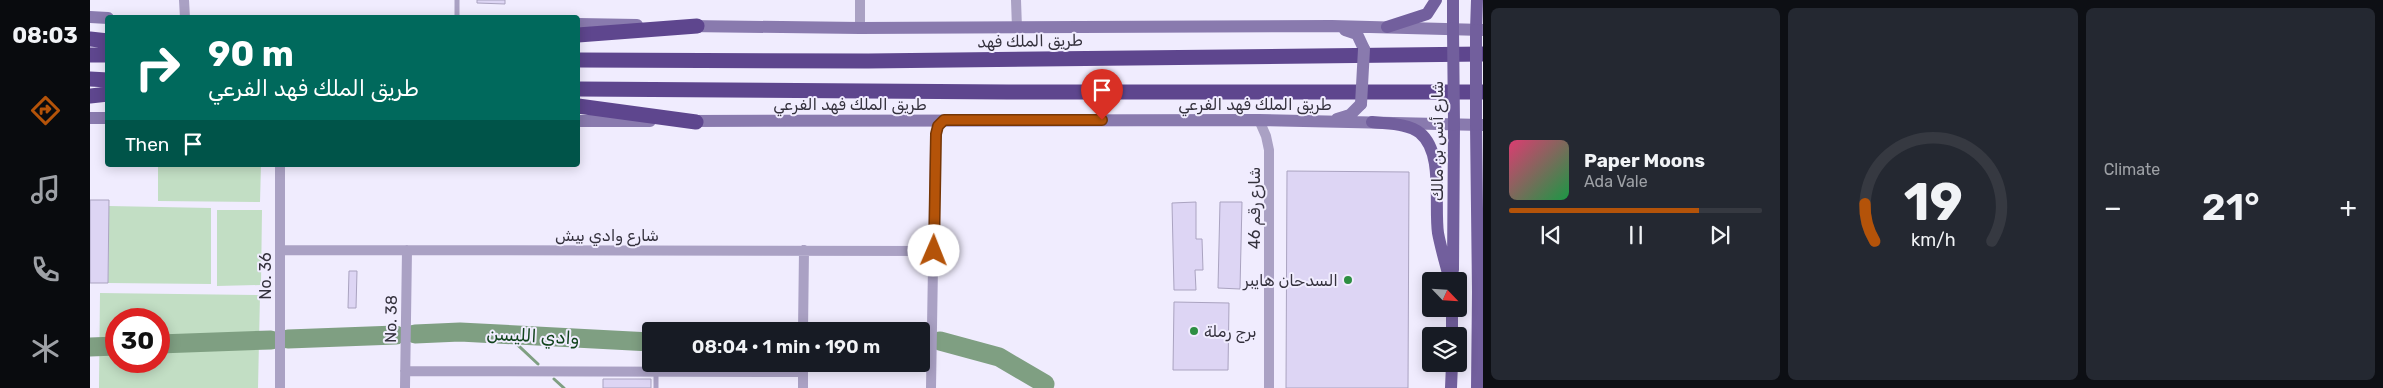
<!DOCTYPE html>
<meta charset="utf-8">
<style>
body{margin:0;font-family:Rubik,"Noto Naskh Arabic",sans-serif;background:#242831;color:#f1f3f6;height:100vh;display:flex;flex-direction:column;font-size:19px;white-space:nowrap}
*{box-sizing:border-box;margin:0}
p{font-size:16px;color:#9ea1a6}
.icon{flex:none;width:28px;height:28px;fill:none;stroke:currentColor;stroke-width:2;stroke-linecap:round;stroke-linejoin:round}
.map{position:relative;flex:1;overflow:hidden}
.details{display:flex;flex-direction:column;gap:8px;padding:8px;background:#0d0f14;width:900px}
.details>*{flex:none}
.top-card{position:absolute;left:15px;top:15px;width:475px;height:152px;border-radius:5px;box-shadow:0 2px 12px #0003;background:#00695c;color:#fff;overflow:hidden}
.needle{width:32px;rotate:115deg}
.buttons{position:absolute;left:1332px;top:272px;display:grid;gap:10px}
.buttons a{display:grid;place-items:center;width:45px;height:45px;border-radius:5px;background:#171b24;box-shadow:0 2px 12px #0003;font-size:25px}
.speed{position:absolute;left:15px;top:308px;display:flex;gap:10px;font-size:25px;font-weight:700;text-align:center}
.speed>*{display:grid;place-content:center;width:65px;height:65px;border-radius:50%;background:#171b24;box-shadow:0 2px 12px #0003;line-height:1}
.speed .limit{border:8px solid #d22;background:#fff;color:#111}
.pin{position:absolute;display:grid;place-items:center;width:42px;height:42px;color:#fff;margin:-51px -21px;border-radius:50% 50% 50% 0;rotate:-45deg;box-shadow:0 0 5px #0007}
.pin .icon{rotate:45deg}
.me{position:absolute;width:55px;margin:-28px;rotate:1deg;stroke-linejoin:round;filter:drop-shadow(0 0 4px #0008)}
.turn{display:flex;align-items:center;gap:18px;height:105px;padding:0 20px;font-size:22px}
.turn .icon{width:65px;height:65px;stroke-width:2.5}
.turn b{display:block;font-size:35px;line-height:42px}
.then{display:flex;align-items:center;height:48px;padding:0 20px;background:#0003;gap:10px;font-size:19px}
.big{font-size:38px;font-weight:600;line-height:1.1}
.details .widget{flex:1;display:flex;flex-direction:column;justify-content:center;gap:8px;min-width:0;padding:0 18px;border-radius:8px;background:#242831}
.details .dial{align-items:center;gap:0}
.dial svg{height:130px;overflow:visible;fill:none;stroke:#363941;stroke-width:7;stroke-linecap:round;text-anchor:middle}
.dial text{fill:#f1f3f6;stroke:none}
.song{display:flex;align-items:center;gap:15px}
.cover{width:60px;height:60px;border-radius:8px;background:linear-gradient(135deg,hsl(340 70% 55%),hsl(140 70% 35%))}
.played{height:5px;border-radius:2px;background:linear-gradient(90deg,#b45309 75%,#363941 75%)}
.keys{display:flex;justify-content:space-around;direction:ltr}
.heat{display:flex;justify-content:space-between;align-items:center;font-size:28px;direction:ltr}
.details .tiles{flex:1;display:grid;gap:8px;grid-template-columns:repeat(3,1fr)}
.trip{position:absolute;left:552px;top:322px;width:288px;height:50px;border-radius:5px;background:#171b24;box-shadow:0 2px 12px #0003;font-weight:600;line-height:50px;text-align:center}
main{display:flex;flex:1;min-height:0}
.dock{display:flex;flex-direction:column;width:90px;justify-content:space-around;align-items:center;background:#090b0e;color:#9ea1a6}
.dock .icon{width:35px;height:35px}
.dock .current{color:#b45309}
.dock b{font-size:22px;color:#f1f3f6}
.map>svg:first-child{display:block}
</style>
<main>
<nav class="dock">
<b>08:03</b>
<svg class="icon current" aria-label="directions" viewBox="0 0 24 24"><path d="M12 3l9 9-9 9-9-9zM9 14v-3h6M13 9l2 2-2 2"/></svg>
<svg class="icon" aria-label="music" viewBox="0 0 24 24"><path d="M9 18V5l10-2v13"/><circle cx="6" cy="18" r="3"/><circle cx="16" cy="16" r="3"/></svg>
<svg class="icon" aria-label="phone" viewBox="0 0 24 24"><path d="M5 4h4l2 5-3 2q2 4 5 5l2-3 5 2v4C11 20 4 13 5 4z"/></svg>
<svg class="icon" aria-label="climate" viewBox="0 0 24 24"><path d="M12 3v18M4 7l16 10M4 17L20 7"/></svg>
</nav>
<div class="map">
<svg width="1393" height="388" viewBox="0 0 1393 388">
<rect width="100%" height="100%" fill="#f0ecfe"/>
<path fill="#c2dec4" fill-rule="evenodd" d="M68,165H171L170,202L68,201Z
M19,206L121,208V284L18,283Z
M127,210H172L171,285L127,286Z
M10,293L170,295L168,388H9ZM26,319H69V361H26Z"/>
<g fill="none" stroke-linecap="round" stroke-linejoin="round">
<path stroke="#7f9f82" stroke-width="3" d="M416,334L448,364
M464,379L474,388"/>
<path stroke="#7f9f82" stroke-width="19" d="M325,334L370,332L561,342
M831,336L833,337
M198,339L306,335
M850,341L909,357L955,384
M69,344L181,340
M0,347L26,346"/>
</g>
<path fill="#ddd5f4" stroke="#aaa3c0" d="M387,0H415V4L387,3Z
M1197,171L1319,172L1318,388H1196Z
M0,200H19L18,283H0Z
M1106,202V239H1112L1113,270H1105L1106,290H1084L1082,203Z
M1130,202H1152L1150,289L1128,288Z
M259,271H267L266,308H258Z
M1084,302L1139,303L1138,370H1083Z
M513,379H561V388H513Z"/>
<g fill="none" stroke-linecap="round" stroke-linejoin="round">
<path stroke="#aaa1c4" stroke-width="5" d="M367,18V0
M566,388V371"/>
<path stroke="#aaa1c4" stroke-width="10" d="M94,0L95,18
M926,0L927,28
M770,28V0
M1169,120L1176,136L1179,150V388
M190,250L844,251
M713,331L714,250
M315,371L713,372
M190,388V165
M315,388L317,250
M713,388V364
M841,388L845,144L848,126L854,120"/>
<path stroke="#897aae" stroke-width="12" d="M0,17L18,18
M488,24L547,25
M597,26L770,28L1242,26L1393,30
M1255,30L1267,34L1274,49
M0,118H18
M1247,119L1260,115L1271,104
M488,121H560
M597,121L1169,120L1393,125"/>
<path stroke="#725f9d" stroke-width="12" d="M1297,27L1337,14L1346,0
M1363,28V0
M1386,30L1387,0
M1282,122C1296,124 1318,123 1330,133C1354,152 1344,205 1348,233C1351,249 1356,265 1360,281
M1386,125L1388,292L1387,388
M1363,270L1364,125
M1362,336V309
M1361,388L1362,364"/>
<path stroke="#5e468e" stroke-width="15" d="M488,35L607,26
M0,39L18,41
M0,55H18
M488,60L778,61L1393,54
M0,79L18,80
M488,89L918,92H1393
M0,96L18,94
M488,106L606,122"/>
<path stroke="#897aae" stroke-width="12" d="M1271,104L1274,49"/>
<path stroke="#725f9d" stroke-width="12" d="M1363,28L1364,125
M1386,30V125"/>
</g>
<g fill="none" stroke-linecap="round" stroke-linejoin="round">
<g stroke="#753606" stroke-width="12">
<path id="route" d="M844,251L846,134L848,126L854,120H1012"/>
</g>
<use href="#route" stroke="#b45309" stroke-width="9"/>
</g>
<g fill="#2d8e42" stroke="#f0ecfe" stroke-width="2">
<circle cx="1258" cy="280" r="5"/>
<circle cx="1104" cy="331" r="5"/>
</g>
<g text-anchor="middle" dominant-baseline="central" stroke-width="4" stroke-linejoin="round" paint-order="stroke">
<g font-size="16" fill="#34313d" stroke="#f0ecfe">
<text transform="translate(940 41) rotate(-1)">طريق الملك فهد</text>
<text x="760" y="104">طريق الملك فهد الفرعي</text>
<text x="1165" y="104">طريق الملك فهد الفرعي</text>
<text transform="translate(1347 141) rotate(-90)">شارع أنس بن مالك</text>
<text transform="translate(1164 208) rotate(-90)">شارع رقم 46</text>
<text x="517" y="235">شارع وادي بيش</text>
<text transform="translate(175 276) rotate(-90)">No. 36</text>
<text transform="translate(301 319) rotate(-89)">No. 38</text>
</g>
<g font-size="16" fill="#34313d" stroke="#f0ecfe" text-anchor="end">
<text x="1248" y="280">السدحان هايبر</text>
<text x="1114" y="331" text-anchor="start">برج رملة</text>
</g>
<g font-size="18" font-style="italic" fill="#11431c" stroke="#f0ecfe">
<text transform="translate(443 336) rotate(3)">وادي الليسن</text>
</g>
</g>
</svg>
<div class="buttons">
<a><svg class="needle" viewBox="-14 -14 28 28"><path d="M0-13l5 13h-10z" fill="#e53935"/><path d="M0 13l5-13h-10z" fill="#9ea1a6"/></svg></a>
<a><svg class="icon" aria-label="layers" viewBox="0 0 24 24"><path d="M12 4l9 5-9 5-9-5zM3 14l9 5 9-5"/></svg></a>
</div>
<div class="speed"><div class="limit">30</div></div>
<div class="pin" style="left:1012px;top:120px;background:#d93025"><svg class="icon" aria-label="arrive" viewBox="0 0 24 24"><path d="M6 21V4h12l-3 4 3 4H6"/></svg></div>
<svg class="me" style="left:844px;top:251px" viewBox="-20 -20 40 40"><circle r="19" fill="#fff"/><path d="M0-13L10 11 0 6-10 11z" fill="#b45309"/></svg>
<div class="trip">08:04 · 1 min · 190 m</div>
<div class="top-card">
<div class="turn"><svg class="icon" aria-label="right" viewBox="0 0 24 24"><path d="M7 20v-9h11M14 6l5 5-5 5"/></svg><div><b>90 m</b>طريق الملك فهد الفرعي</div></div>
<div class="then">Then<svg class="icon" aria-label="arrive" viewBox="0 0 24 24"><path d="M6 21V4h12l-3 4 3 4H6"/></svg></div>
</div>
</div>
<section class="details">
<div class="tiles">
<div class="widget">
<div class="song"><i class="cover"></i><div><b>Paper Moons</b><p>Ada Vale</p></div></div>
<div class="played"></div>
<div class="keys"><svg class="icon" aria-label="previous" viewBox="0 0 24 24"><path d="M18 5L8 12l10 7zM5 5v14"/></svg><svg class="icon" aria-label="pause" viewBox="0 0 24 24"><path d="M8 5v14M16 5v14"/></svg><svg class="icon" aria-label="next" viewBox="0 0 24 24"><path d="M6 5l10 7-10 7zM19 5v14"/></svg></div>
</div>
<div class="widget dial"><svg viewBox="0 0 100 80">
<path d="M14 69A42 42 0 1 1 86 69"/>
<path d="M14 69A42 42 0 0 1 8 46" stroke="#b45309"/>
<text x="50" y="56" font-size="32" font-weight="700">19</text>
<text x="50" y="72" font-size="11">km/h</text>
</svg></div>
<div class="widget"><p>Climate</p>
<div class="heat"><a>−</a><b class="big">21°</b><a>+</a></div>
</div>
</div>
</section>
</main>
